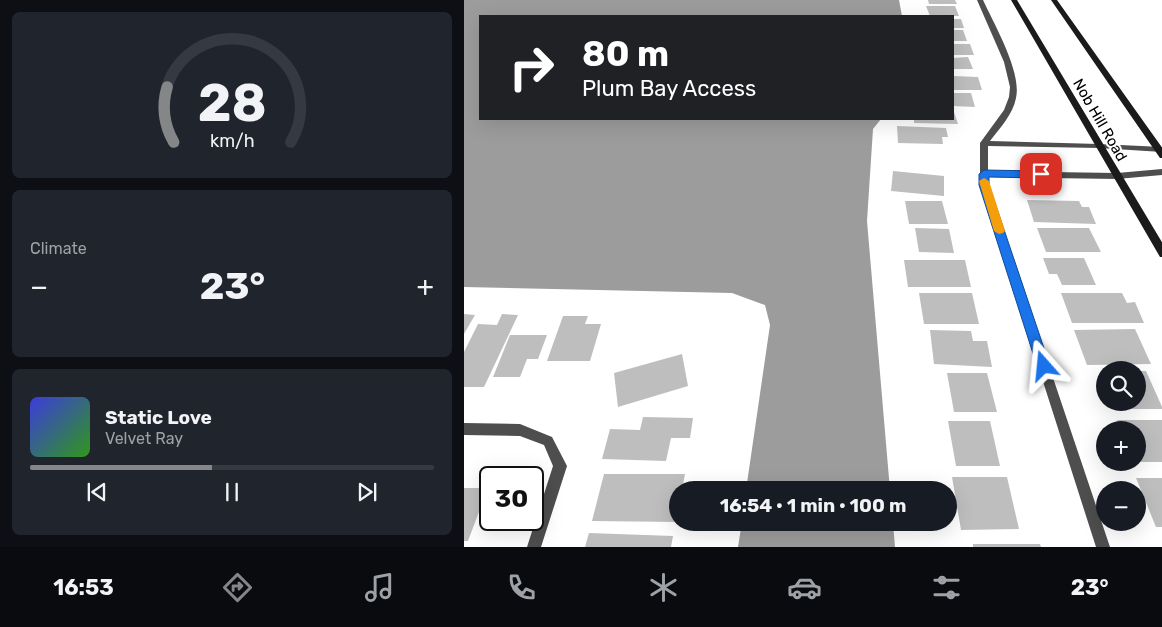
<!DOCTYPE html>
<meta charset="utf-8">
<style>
body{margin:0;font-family:Rubik,sans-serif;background:#20242c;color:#f1f3f6;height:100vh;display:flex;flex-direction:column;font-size:19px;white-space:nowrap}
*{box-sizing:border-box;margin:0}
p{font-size:16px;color:#9ea1a6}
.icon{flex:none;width:28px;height:28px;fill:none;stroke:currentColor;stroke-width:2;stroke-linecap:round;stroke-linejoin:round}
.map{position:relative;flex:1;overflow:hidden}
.side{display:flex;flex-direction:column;gap:12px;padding:12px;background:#0d0f14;width:464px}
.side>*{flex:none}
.banner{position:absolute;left:15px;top:15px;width:475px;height:105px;border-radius:0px;box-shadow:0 5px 20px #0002;background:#202124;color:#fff;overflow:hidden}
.buttons{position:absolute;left:632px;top:361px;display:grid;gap:10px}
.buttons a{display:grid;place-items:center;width:50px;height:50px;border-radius:50%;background:#171b24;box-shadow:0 5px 20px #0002;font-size:25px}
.speed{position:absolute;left:15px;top:466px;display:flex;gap:10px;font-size:25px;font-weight:700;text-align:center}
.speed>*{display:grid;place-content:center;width:65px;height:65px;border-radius:50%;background:#171b24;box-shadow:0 5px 20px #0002;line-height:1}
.speed .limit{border:2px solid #111;border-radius:8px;background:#fff;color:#111}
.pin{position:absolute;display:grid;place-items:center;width:42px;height:42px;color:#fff;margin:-21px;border-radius:10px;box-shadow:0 2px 8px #0006}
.me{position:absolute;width:55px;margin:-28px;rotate:342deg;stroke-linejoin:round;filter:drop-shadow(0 0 4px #0008)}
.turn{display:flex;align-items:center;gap:18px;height:105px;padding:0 20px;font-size:22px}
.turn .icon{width:65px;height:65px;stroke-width:2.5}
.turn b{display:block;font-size:35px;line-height:42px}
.big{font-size:38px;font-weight:700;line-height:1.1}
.side .card{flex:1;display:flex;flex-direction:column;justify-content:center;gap:8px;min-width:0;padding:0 18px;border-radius:8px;background:#20242c}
.side .dial{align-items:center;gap:0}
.dial svg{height:130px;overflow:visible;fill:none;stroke:#363941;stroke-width:7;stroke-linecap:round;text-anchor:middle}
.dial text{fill:#f1f3f6;stroke:none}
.song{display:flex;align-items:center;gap:15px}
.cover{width:60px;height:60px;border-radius:8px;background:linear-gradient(135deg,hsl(240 70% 55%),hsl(110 70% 35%))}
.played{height:5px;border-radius:2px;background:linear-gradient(90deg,#858687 45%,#363941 45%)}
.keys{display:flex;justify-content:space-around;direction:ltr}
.heat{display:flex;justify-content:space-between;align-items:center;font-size:28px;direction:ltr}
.trip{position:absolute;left:205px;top:481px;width:288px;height:50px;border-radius:25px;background:#171b24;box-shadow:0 5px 20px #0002;font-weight:700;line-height:50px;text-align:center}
.tabs{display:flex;height:80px;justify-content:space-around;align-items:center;background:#090b0e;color:#9ea1a6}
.tabs .icon{width:35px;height:35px}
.tabs .active{color:#858687}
.tabs b{font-size:22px;color:#f1f3f6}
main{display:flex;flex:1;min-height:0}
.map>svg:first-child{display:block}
</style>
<main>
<section class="side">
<div class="card dial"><svg viewBox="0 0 100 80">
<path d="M14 69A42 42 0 1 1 86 69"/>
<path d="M14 69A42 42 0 0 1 10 35" stroke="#858687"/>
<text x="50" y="56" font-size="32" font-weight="700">28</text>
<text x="50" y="72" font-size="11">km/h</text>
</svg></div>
<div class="card"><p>Climate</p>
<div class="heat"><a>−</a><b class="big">23°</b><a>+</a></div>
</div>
<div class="card">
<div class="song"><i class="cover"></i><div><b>Static Love</b><p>Velvet Ray</p></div></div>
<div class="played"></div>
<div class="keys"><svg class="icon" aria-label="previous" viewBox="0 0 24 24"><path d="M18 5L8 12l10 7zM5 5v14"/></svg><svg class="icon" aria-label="pause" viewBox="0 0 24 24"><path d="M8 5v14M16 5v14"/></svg><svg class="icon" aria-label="next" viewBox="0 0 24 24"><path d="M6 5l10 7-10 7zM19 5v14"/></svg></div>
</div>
</section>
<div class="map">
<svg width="699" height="547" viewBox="0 0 699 547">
<rect width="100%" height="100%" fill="#fff"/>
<path fill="#9c9c9c" d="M0,0H435L438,16H16V119H417L409,129L403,221L426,490H282L306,325L301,305L268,293L0,287Z
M278,522L429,523L431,547H274Z"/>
<path fill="#bebebe" d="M464,0H491L493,4H465Z
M462,6H491L495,16H466Z
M489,19H497L500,28H489Z
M489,30H499L503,41H489Z
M489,44H506L510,55H489Z
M504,57L509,69H489V58Z
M489,76L514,77L518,90H490Z
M489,93H507L511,107L489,106Z
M489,109L494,124L450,123V119H489Z
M433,126L482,128L484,137H478L479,144L434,143Z
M429,171L480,176V196L427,191Z
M563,200L615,201L618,207H625L632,224L570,222Z
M441,201H478L484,224H445Z
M451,228L485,229L490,253L455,252Z
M573,228H625L637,252H582Z
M579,258H620L632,285H598L593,274H585Z
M440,260H501L507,287H444Z
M455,293H508L515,324H460Z
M597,293H658L663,303L671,302L680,323H608Z
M0,314L11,315L0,334Z
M38,314L54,315L20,387H0V352L14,324L33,325Z
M99,316H124L121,324H137L126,361H83Z
M671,329L687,364L623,365L610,330Z
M466,330L507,331L509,341H523L528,367L470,364Z
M46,335H83L74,359H63L56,377H29Z
M218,354L224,386L154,407L150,373Z
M674,371H682L699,409H651L648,402H674Z
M483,373H523L533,412H490Z
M179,417L229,418L226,438H207L202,461L138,459L146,429L176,430Z
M653,420H699V462H674V430H657Z
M484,421H526L536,466H492Z
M140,474H221L218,490H214L213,522L128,521Z
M488,477H543L555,529L497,530Z
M672,478H699V527H692Z
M0,488H24L4,541H0Z
M125,533L209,536L207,547H121Z
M509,544H576L577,547H509Z"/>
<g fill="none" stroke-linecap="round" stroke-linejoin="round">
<path fill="#4e4e4e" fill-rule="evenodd" d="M513,0H519C530,24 558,72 552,98C549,114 536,128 526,141L635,144L699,147V152L635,148L524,146V171L653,173L699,169V175L653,179L524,177V185L646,547H632L516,185V143L540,110L545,97L546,87L540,62Z
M0,423L56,424L88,437L103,466L77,547H63L89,466L80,445L56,436L0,435Z"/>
<path fill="#1b1b1b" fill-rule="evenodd" d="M547,0H553L699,244V257H696Z
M587,0H593L699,149V158H696Z"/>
</g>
<path fill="#1a73e8" stroke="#114b97" d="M520,170L577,171L581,174L577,178L525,177V185L586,366L584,370L580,372L575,370L573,366L515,185V174Z"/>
<path fill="#f59e0b" d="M520,178L525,181L541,231L539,233L535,234L530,231L515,181Z"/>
<g text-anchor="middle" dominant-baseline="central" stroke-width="4" stroke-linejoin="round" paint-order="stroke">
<g font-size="15" fill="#000" stroke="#fff">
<text transform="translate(636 120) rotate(60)">Nob Hill Road</text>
</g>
</g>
</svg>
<div class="buttons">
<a><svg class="icon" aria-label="search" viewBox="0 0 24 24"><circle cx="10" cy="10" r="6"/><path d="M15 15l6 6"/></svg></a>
<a>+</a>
<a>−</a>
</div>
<div class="speed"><div class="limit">30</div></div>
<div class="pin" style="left:577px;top:174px;background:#d93025"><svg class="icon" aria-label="arrive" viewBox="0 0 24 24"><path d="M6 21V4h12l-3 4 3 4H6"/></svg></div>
<svg class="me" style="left:580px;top:366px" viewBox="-20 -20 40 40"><path d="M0-17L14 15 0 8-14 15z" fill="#1a73e8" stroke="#fff" stroke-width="4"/></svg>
<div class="trip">16:54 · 1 min · 100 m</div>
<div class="banner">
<div class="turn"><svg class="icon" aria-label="right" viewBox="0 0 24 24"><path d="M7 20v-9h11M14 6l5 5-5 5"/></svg><div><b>80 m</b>Plum Bay Access</div></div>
</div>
</div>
</main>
<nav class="tabs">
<b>16:53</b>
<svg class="icon active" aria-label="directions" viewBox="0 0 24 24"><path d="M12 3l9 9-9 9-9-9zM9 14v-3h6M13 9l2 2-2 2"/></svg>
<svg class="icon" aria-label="music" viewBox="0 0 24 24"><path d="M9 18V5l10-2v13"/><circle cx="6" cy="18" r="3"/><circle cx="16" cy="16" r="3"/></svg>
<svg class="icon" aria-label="phone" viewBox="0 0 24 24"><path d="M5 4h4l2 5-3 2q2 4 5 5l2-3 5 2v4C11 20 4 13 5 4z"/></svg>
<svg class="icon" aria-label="climate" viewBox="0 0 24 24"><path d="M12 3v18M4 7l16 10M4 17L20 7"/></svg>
<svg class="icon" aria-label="car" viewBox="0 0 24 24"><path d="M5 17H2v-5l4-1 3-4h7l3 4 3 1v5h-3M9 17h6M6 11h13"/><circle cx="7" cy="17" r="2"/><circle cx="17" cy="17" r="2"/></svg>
<svg class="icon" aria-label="filters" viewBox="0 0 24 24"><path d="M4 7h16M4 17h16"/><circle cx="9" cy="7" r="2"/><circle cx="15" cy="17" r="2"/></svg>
<b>23°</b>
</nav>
